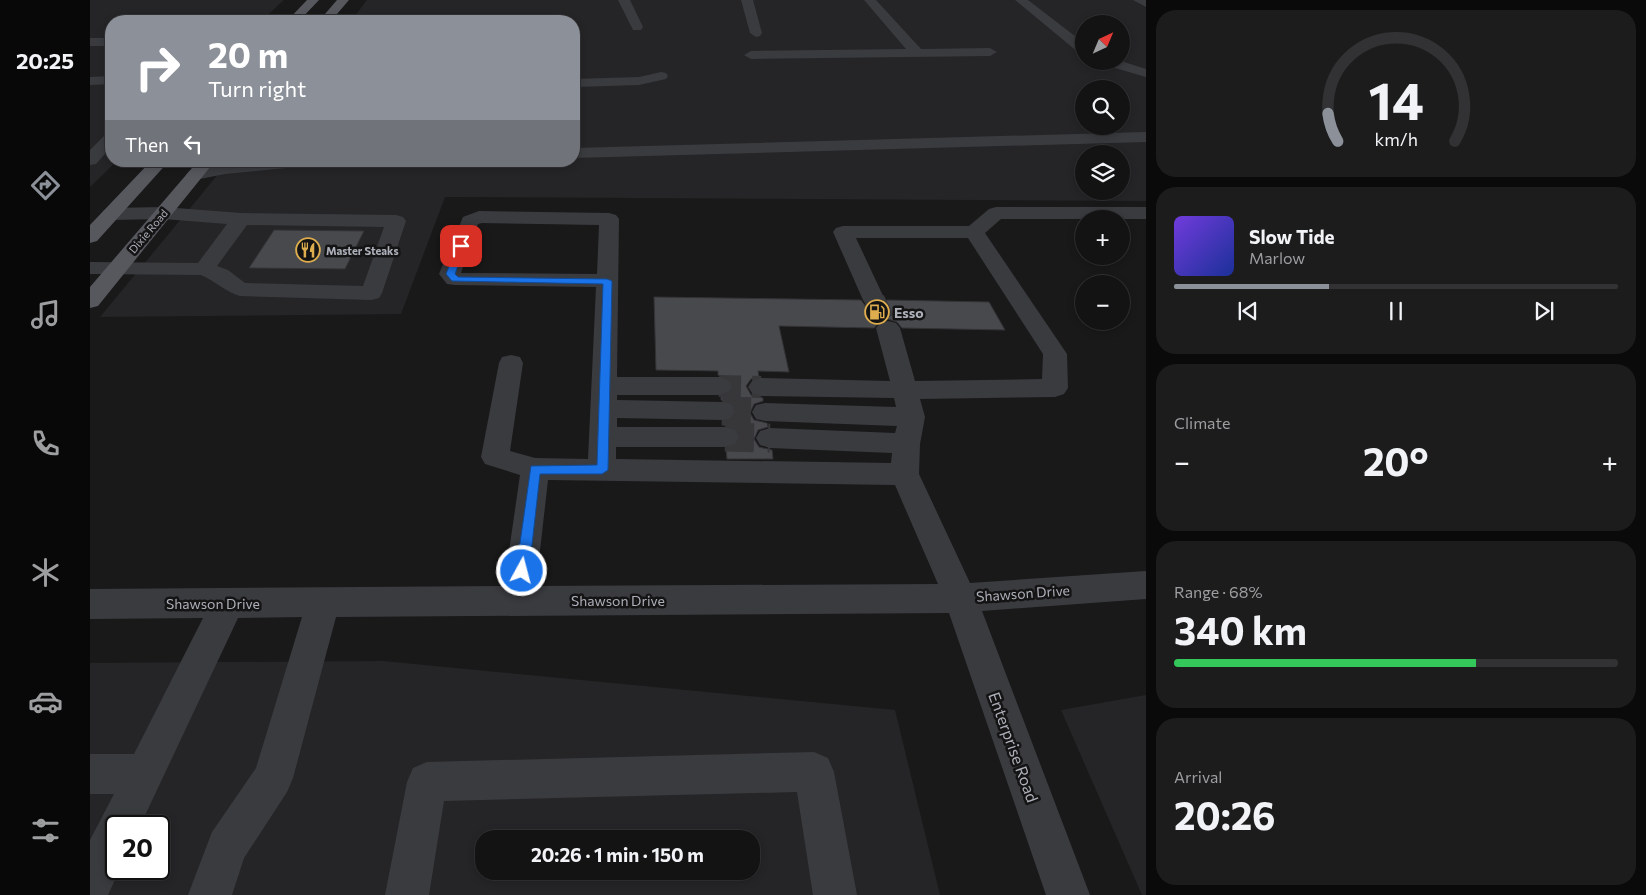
<!DOCTYPE html>
<meta charset="utf-8">
<style>
body{margin:0;font-family:Commissioner,sans-serif;background:#1c1c1d;color:#f1f3f6;height:100vh;display:flex;flex-direction:column;font-size:19px;white-space:nowrap}
*{box-sizing:border-box;margin:0}
p{font-size:16px;color:#9d9ea0}
.icon{flex:none;width:28px;height:28px;fill:none;stroke:currentColor;stroke-width:2;stroke-linecap:round;stroke-linejoin:round}
.map{position:relative;flex:1;overflow:hidden}
.panel{display:flex;flex-direction:column;gap:10px;padding:10px;background:#0a0a0b;width:500px}
.panel>*{flex:none}
.guide{position:absolute;left:15px;top:15px;width:475px;height:152px;border-radius:20px;box-shadow:0 2px 8px #0003,0 0 0 1px #323234;background:#8c9099;color:#fff;overflow:hidden}
.needle{width:32px;rotate:44deg}
.tools{position:absolute;left:985px;top:15px;display:grid;gap:10px}
.tools a{display:grid;place-items:center;width:55px;height:55px;border-radius:50%;background:#131314;box-shadow:0 2px 8px #0003,0 0 0 1px #323234;font-size:25px}
.speed{position:absolute;left:15px;top:815px;display:flex;gap:10px;font-size:25px;font-weight:700;text-align:center}
.speed>*{display:grid;place-content:center;width:65px;height:65px;border-radius:50%;background:#131314;box-shadow:0 2px 8px #0003,0 0 0 1px #323234;line-height:1}
.speed .limit{border:2px solid #111;border-radius:8px;background:#fff;color:#111}
.pin{position:absolute;display:grid;place-items:center;width:42px;height:42px;color:#fff;margin:-21px;border-radius:10px;box-shadow:0 2px 8px #0006}
.me{position:absolute;width:55px;margin:-28px;rotate:7deg;stroke-linejoin:round;filter:drop-shadow(0 0 4px #0008)}
.turn{display:flex;align-items:center;gap:18px;height:105px;padding:0 20px;font-size:22px}
.turn .icon{width:65px;height:65px;stroke-width:2.5}
.turn b{display:block;font-size:35px;line-height:42px}
.then{display:flex;align-items:center;height:48px;padding:0 20px;background:#0003;gap:10px;font-size:19px}
.big{font-size:38px;font-weight:700;line-height:1.1}
.panel .card{flex:1;display:flex;flex-direction:column;justify-content:center;gap:8px;min-width:0;padding:0 18px;border-radius:20px;background:#1c1c1d}
.panel .dial{align-items:center;gap:0}
.dial svg{height:130px;overflow:visible;fill:none;stroke:#323234;stroke-width:7;stroke-linecap:round;text-anchor:middle}
.dial text{fill:#f1f3f6;stroke:none}
.song{display:flex;align-items:center;gap:15px}
.cover{width:60px;height:60px;border-radius:8px;background:linear-gradient(135deg,hsl(260 70% 55%),hsl(230 70% 35%))}
.played{height:5px;border-radius:2px;background:linear-gradient(90deg,#8c9099 35%,#323234 35%)}
.keys{display:flex;justify-content:space-around;direction:ltr}
.heat{display:flex;justify-content:space-between;align-items:center;font-size:28px;direction:ltr}
.charge{height:8px;border-radius:4px;background:linear-gradient(90deg,#34c759 68%,#323234 0)}
.trip{position:absolute;left:385px;top:830px;width:285px;height:50px;border-radius:20px;background:#131314;box-shadow:0 2px 8px #0003,0 0 0 1px #323234;font-weight:700;line-height:50px;text-align:center}
main{display:flex;flex:1;min-height:0}
.dock{display:flex;flex-direction:column;width:90px;justify-content:space-around;align-items:center;background:#080808;color:#9d9ea0}
.dock .icon{width:35px;height:35px}
.dock .current{color:#8c9099}
.dock b{font-size:22px;color:#f1f3f6}
.map>svg:first-child{display:block}
</style>
<main>
<nav class="dock">
<b>20:25</b>
<svg class="icon current" aria-label="directions" viewBox="0 0 24 24"><path d="M12 3l9 9-9 9-9-9zM9 14v-3h6M13 9l2 2-2 2"/></svg>
<svg class="icon" aria-label="music" viewBox="0 0 24 24"><path d="M9 18V5l10-2v13"/><circle cx="6" cy="18" r="3"/><circle cx="16" cy="16" r="3"/></svg>
<svg class="icon" aria-label="phone" viewBox="0 0 24 24"><path d="M5 4h4l2 5-3 2q2 4 5 5l2-3 5 2v4C11 20 4 13 5 4z"/></svg>
<svg class="icon" aria-label="climate" viewBox="0 0 24 24"><path d="M12 3v18M4 7l16 10M4 17L20 7"/></svg>
<svg class="icon" aria-label="car" viewBox="0 0 24 24"><path d="M5 17H2v-5l4-1 3-4h7l3 4 3 1v5h-3M9 17h6M6 11h13"/><circle cx="7" cy="17" r="2"/><circle cx="17" cy="17" r="2"/></svg>
<svg class="icon" aria-label="filters" viewBox="0 0 24 24"><path d="M4 7h16M4 17h16"/><circle cx="9" cy="7" r="2"/><circle cx="15" cy="17" r="2"/></svg>
</nav>
<div class="map">
<svg width="1056" height="895" viewBox="0 0 1056 895">
<rect width="100%" height="100%" fill="#19191a"/>
<path fill="#252527" fill-rule="evenodd" d="M0,0H194L171,21H21V161H27L0,187Z
M277,0H1056V201L355,197L311,314L10,317L139,161H484V21H261ZM994,24H1031V61H994ZM994,89H1031V126H994ZM994,154H1031V191H994Z
M293,661L805,710L850,895H0V663ZM26,826H69V869H26ZM394,839H661V871H394Z
M1056,695V895H1052L971,710Z"/>
<path fill="#48494d" stroke="#333336" d="M184,230L274,231L255,269L159,268Z
M564,297L771,300L776,307L784,309L792,307L797,300L899,302L915,330L812,328L807,322L798,319L790,321L784,328L689,326L699,372L668,371L669,377L661,379L656,386L661,395L673,398V401L664,404L660,413L664,420L677,423L678,427L668,430L664,439L669,447L682,450L683,459H637L636,449L647,445L651,436L646,428L634,425L633,422L643,419L647,410L643,403L631,400V396L640,393L644,385L639,378L628,375V371L566,370Z"/>
<g fill="none" stroke-linecap="round" stroke-linejoin="round">
<path stroke="#37373a" stroke-width="22" stroke-dasharray="22 11" stroke-linecap="butt" d="M784,300L798,328
M629,386L671,387"/>
<path stroke="#37373a" stroke-width="29" stroke-dasharray="29 14" stroke-linecap="butt" d="M632,411L675,412
M635,437L680,438"/>
<path fill="#3a3b3f" fill-rule="evenodd" d="M528,0H540L553,27L551,30H543Z
M651,0H663L672,33L670,36L666,37L660,33Z
M774,0H786L831,49L900,48L907,52L900,56L661,59L654,55L661,51L816,49Z
M925,0H938L994,43V54L989,53Z
M1043,0H1056V7Z
M0,38H21V46H0Z
M1009,61H1031L1056,69V77L1011,64Z
M571,72L576,73L578,76L576,79L549,85L484,87V79L549,77Z
M21,76V84L0,85V77Z
M1056,132V142L484,158V148Z
M21,133V147L6,164L0,165V150L15,135Z
M161,161H224L222,165L216,166L135,174L105,180L99,179L96,175L99,171L105,170Z
M73,207L151,213L306,215L313,217L316,221L292,293L289,298L281,300L150,296C136,292 125,281 111,275L0,274V262L108,263L137,224L73,219L21,220L14,218L11,214L14,210L21,208ZM157,225L294,227L273,286L155,283L138,270L127,266Z
M906,207H1056V219H911L895,233L977,354L978,388L974,394L965,397L830,399L835,417L830,444L829,474L880,583L1056,571V599L892,611L1000,895H956L859,613L246,617L203,778L197,792L154,858L142,895H98L122,832L166,768L212,617L148,618L50,826H26V869H30L18,895H0V840L24,794H0V754H44L113,618L0,619V589L414,586L430,475L395,464L391,457L409,363L412,357L421,355L430,357L433,363L420,451L445,458L498,459L506,287L365,285L357,284L349,274L373,217L389,211L519,213L526,215L529,219L527,377H629L638,380L642,386L638,392L629,395H527V400L632,402L641,404L645,411L641,418L632,420L527,418V427H635L645,430L649,437L645,444L635,447H526V459L801,463L802,453L680,448L670,445L666,438L670,431L680,428L805,433L807,426L675,421L666,419L662,412L666,405L675,403L806,407L804,398L671,396L662,393L658,387L662,381L671,378L800,381L786,328L790,323L798,321L806,323L810,328L825,381L952,379L953,354L878,238H766L795,300L792,305L784,307L776,305L773,300L743,232L746,228L753,226H879L899,209ZM392,223L509,225L507,274L371,273L388,224ZM458,480L805,485L848,584L446,586Z
M724,752L738,758L744,772L767,895H723L707,792L354,801L339,895H295L317,782L323,768L337,762Z"/>
<path fill="#56585e" fill-rule="evenodd" d="M217,0H229L209,21H197Z
M247,0H259L241,21H229Z
M61,161H79L7,241L0,243V225Z
M108,161H125L8,306L0,308V287Z"/>
</g>
<path fill="#1a73e8" stroke="#114b97" d="M371,243L375,246L365,274L368,277L517,279L522,281L518,470L512,474H450L439,571L437,575L432,576L427,575L426,571L441,466L507,465L513,284L362,281L356,274L367,246Z"/>
<defs>
<g id="restaurant-ring" transform="scale(1.25)"><circle r="9.5" fill="#141415" stroke="#dead4d" stroke-width="1.5"/><path d="M-5-6h1v4h1v-4h1v4h1v-4h1v5L-1.5 .5V6h-2V.5L-5-1ZM5-6V6H3V1.5H1.5Q1.5-4 5-6Z" fill="#dead4d"/></g>
<g id="fuel-ring" transform="scale(1.25)"><circle r="9.5" fill="#141415" stroke="#dead4d" stroke-width="1.5"/><path d="M-5.5-6h7V0h2V4h1.3V-2.5L3-4.5l.8-.8L6-3V5H2.5V1h-1V6h-7ZM-4.2-4.7v3.2H.2V-4.7Z" fill="#dead4d"/></g>
</defs>
<g fill-rule="evenodd">
<use href="#restaurant-ring" x="218" y="250"/>
<use href="#fuel-ring" x="787" y="312"/>
</g>
<g text-anchor="middle" dominant-baseline="central" stroke-width="5" stroke-linejoin="round" paint-order="stroke">
<g font-size="11" fill="#adb0b9" stroke="#141415">
<text transform="translate(58 231) rotate(-50)">Dixie Road</text>
</g>
<g font-size="11" font-weight="bold" fill="#adb0b9" stroke="#141415" text-anchor="start">
<text x="236" y="250">Master Steaks</text>
</g>
<g font-size="14" font-weight="bold" fill="#adb0b9" stroke="#141415" text-anchor="start">
<text x="804" y="312">Esso</text>
</g>
<g font-size="14" fill="#adb0b9" stroke="#141415">
<text transform="translate(933 593) rotate(-4)">Shawson Drive</text>
<text x="528" y="600">Shawson Drive</text>
<text x="123" y="603">Shawson Drive</text>
</g>
<g font-size="16" fill="#adb0b9" stroke="#141415">
<text transform="translate(924 747) rotate(70)">Enterprise Road</text>
</g>
</g>
</svg>
<div class="tools">
<a><svg class="needle" viewBox="-14 -14 28 28"><path d="M0-13l5 13h-10z" fill="#e53935"/><path d="M0 13l5-13h-10z" fill="#9d9ea0"/></svg></a>
<a><svg class="icon" aria-label="search" viewBox="0 0 24 24"><circle cx="10" cy="10" r="6"/><path d="M15 15l6 6"/></svg></a>
<a><svg class="icon" aria-label="layers" viewBox="0 0 24 24"><path d="M12 4l9 5-9 5-9-5zM3 14l9 5 9-5"/></svg></a>
<a>+</a>
<a>−</a>
</div>
<div class="speed"><div class="limit">20</div></div>
<div class="pin" style="left:371px;top:246px;background:#d93025"><svg class="icon" aria-label="arrive" viewBox="0 0 24 24"><path d="M6 21V4h12l-3 4 3 4H6"/></svg></div>
<svg class="me" style="left:432px;top:571px" viewBox="-20 -20 40 40"><circle r="17" fill="#1a73e8" stroke="#fff" stroke-width="3"/><path d="M0-11L8 9 0 5-8 9z" fill="#fff"/></svg>
<div class="trip">20:26 · 1 min · 150 m</div>
<div class="guide">
<div class="turn"><svg class="icon" aria-label="right" viewBox="0 0 24 24"><path d="M7 20v-9h11M14 6l5 5-5 5"/></svg><div><b>20 m</b>Turn right</div></div>
<div class="then">Then<svg class="icon" aria-label="left" viewBox="0 0 24 24"><path d="M17 20v-9H6M10 6l-5 5 5 5"/></svg></div>
</div>
</div>
<section class="panel">
<div class="card dial"><svg viewBox="0 0 100 80">
<path d="M14 69A42 42 0 1 1 86 69"/>
<path d="M14 69A42 42 0 0 1 8 52" stroke="#8c9099"/>
<text x="50" y="56" font-size="32" font-weight="700">14</text>
<text x="50" y="72" font-size="11">km/h</text>
</svg></div>
<div class="card">
<div class="song"><i class="cover"></i><div><b>Slow Tide</b><p>Marlow</p></div></div>
<div class="played"></div>
<div class="keys"><svg class="icon" aria-label="previous" viewBox="0 0 24 24"><path d="M18 5L8 12l10 7zM5 5v14"/></svg><svg class="icon" aria-label="pause" viewBox="0 0 24 24"><path d="M8 5v14M16 5v14"/></svg><svg class="icon" aria-label="next" viewBox="0 0 24 24"><path d="M6 5l10 7-10 7zM19 5v14"/></svg></div>
</div>
<div class="card"><p>Climate</p>
<div class="heat"><a>−</a><b class="big">20°</b><a>+</a></div>
</div>
<div class="card"><p>Range · 68%</p><b class="big">340 km</b><div class="charge"></div></div>
<div class="card"><p>Arrival</p><b class="big">20:26</b></div>
</section>
</main>
